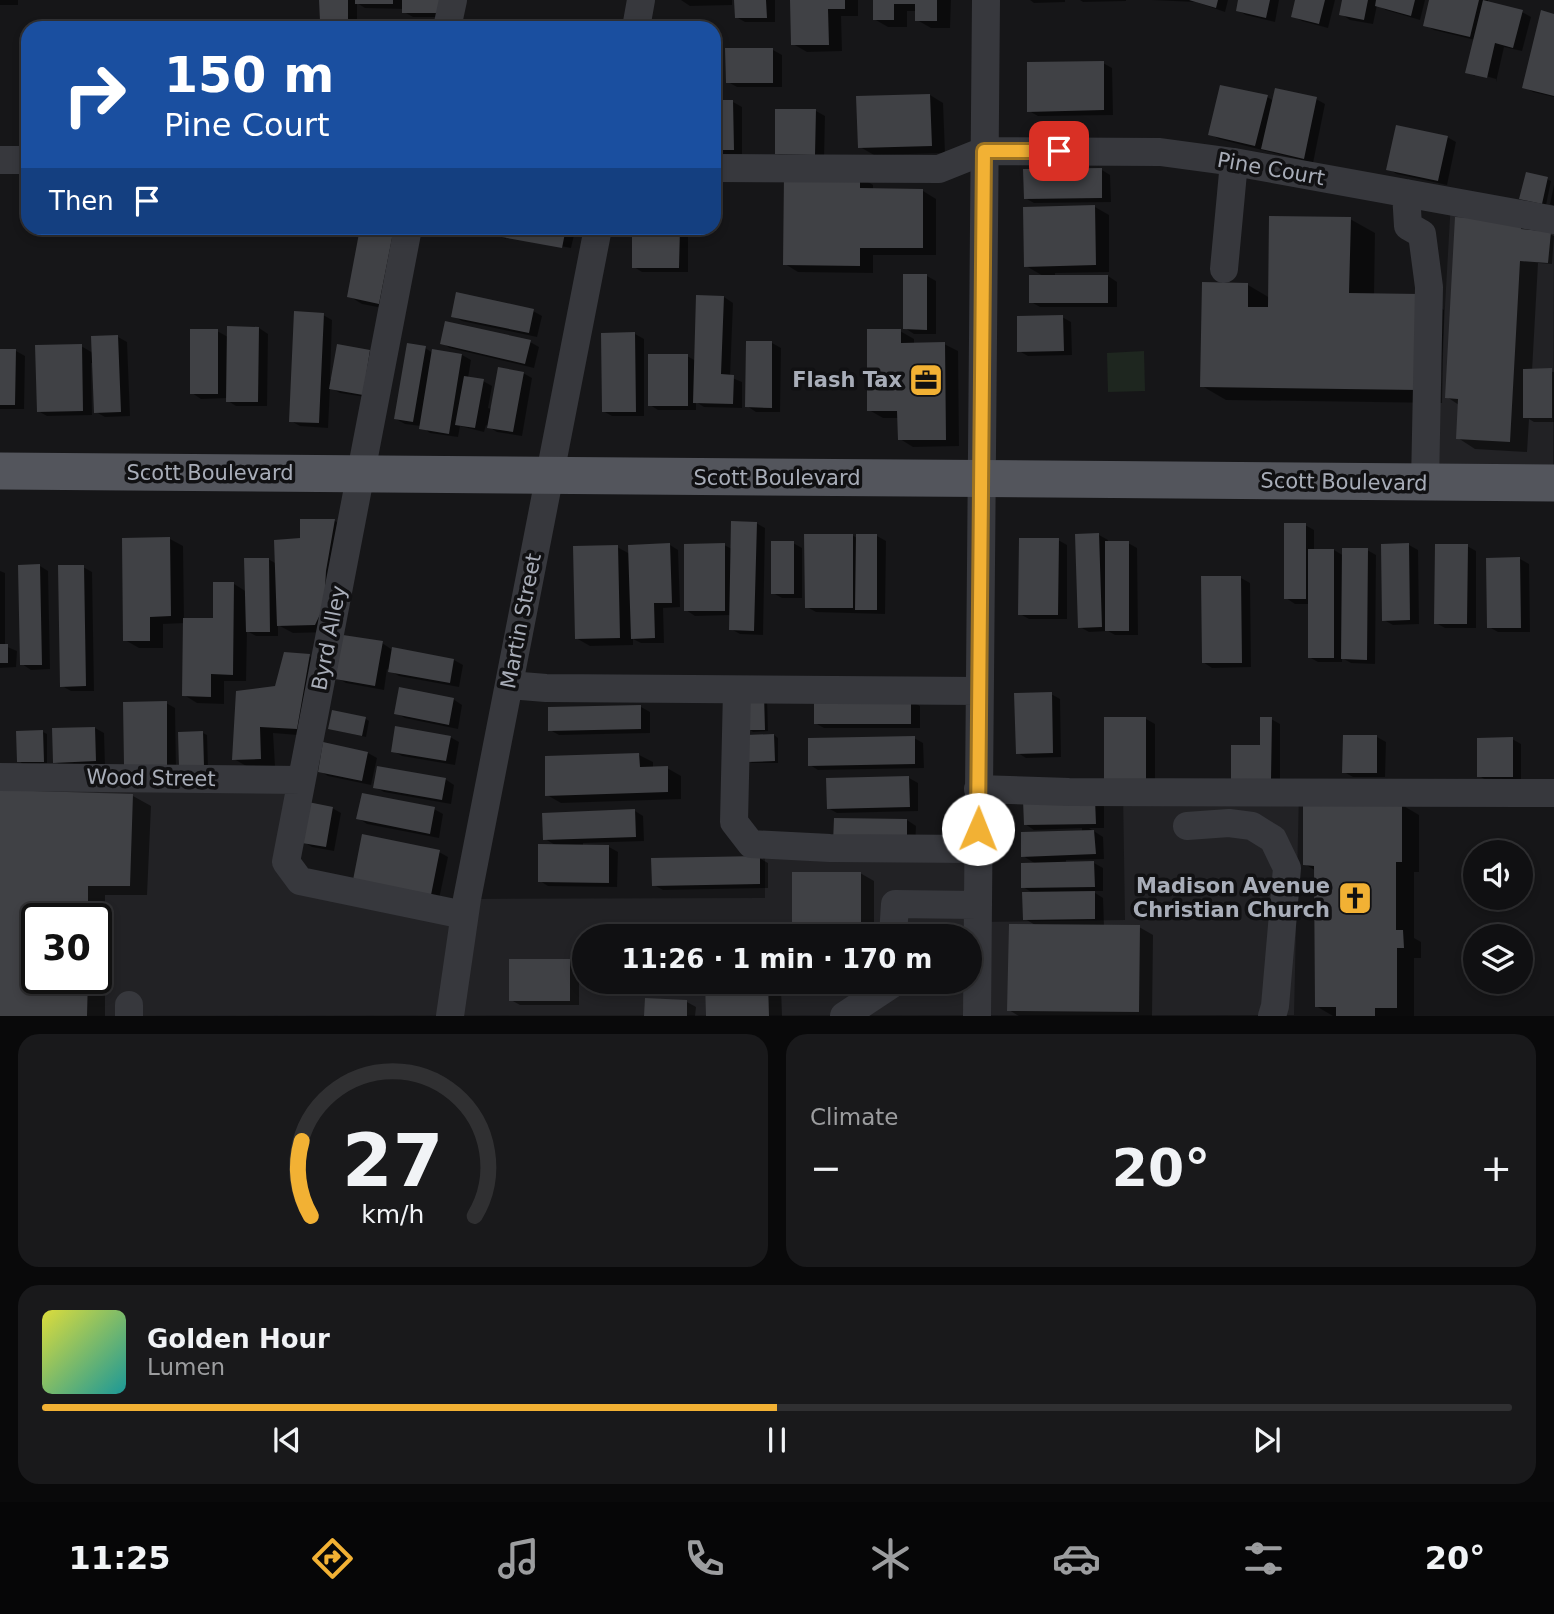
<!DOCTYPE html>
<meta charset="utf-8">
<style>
body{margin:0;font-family:"DejaVu Sans",sans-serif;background:#19191b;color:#f1f3f6;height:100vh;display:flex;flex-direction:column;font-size:26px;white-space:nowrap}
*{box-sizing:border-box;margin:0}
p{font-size:23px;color:#9c9d9f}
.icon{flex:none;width:38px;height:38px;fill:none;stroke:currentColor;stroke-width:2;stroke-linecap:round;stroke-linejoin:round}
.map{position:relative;height:1016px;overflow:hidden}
.details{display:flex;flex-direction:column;gap:18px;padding:18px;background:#09090a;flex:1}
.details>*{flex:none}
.hud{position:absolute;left:21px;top:21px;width:700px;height:214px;border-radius:21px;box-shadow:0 4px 10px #0003,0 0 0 2px #303032;background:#1a4fa0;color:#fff;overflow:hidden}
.buttons{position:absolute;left:1463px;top:840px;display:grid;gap:14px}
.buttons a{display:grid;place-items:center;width:70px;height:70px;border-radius:50%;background:#101012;box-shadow:0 4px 10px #0003,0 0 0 2px #303032;font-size:35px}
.speed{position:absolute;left:21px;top:903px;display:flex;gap:14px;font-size:35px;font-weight:700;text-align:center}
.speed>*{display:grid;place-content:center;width:91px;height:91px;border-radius:50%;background:#101012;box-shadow:0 4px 10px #0003,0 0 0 2px #303032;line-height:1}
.speed .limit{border:4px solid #111;border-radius:10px;background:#fff;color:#111}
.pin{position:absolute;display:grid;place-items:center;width:60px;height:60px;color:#fff;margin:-30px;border-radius:14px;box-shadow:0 4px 10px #0006}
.me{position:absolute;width:77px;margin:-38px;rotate:1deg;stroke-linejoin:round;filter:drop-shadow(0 0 5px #0008)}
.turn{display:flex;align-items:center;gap:24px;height:147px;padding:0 28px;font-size:32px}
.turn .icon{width:91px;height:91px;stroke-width:2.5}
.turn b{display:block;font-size:49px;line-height:60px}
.then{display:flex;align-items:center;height:66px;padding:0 28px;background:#0003;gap:14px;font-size:26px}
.big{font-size:52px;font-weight:700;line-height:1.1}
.details .tile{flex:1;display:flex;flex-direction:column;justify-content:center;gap:10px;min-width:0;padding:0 24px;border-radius:21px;background:#19191b}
.details .dial{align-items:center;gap:0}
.dial svg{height:182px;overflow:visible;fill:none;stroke:#303032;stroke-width:7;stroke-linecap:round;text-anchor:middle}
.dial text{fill:#f1f3f6;stroke:none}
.song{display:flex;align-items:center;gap:21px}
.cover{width:84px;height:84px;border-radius:10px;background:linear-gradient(135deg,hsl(60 70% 55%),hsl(180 70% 35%))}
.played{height:7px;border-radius:4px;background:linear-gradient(90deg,#f2b134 50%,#303032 50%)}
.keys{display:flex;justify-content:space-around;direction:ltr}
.heat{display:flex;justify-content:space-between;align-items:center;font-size:38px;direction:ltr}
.details .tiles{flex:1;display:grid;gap:18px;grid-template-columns:1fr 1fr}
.tile:last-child{grid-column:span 2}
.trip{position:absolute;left:572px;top:924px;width:410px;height:70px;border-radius:35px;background:#101012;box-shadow:0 4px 10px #0003,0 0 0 2px #303032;font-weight:700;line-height:70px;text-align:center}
.dock{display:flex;height:112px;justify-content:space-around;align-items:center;background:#060607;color:#9c9d9f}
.dock .icon{width:49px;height:49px}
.dock .on{color:#f2b134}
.dock b{font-size:32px;color:#f1f3f6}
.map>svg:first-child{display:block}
</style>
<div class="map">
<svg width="1554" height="1016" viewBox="0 0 1554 1016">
<rect width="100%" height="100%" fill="#161618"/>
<path fill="#222225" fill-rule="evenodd" d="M1451,200L1554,220L1553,483H1435Z
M0,777L301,780L300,881L463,915L467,899L765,898V846L977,849L978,922L1125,920L1123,792H1299L1294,1015L0,1016ZM37,919H96V978H37ZM584,936H970V982H584Z"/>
<path fill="#1e261f" d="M1144,351L1145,391L1108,392L1107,353Z"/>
<path fill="#0007" fill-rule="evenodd" d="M0,0H18V5H0Z
M321,0H449V17H413L404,12V9L365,8L357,3V26H330L321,20Z
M681,0H732V5L690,6Z
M736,0H775V22H745L736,17Z
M792,0H858V16H841L842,51L807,52L793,44Z
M874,0H951L950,28H931L917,20V11H907V27H888L874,19Z
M1030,0H1065V2L1034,3Z
M1080,0H1126V1L1083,2Z
M1152,0H1228L1225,12L1196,2Z
M1240,0H1279L1275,22L1246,15L1237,10Z
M1297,0H1335L1328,28L1302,21L1293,16Z
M1344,0H1425L1420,20L1386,10L1377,5L1373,24L1350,20L1341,14Z
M1431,0H1488V3L1522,12L1531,17L1522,51L1504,47L1496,82V79L1475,73V76L1467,72L1475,40L1434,30L1425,25Z
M1554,15V97L1533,92L1524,87Z
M773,50L782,55V87H737L728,82Z
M1103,63L1112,68L1113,115L1038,116L1029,111Z
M930,95L943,103L945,153L874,155L860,147Z
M1267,97L1274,101L1316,99L1325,104L1313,163L1219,139L1210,134Z
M714,102H733L742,107V154H714Z
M816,111L825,116L824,159L785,158L776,153Z
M1447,137L1456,142L1447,185L1397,174L1388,169Z
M1102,170L1110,175L1111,202L1034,203L1025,198Z
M860,177L873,185V190L923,191L936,199V255H873V273L798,272L785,264Z
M1547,179L1551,181L1546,205L1521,198Z
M1554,185V206L1550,204Z
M1095,207L1109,215V272L1055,273V277L1108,276L1117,282V307H1040L1031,302L1045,277L1026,266Z
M1350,219L1375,233L1374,295L1419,296L1444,310L1442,403L1226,400L1202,386L1248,285L1270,298Z
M1522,222L1554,236L1552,264L1538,263L1532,371L1554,372V422H1534L1529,419L1527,452L1475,449L1458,438L1459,405L1447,397Z
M362,228H409L393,310L362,304L349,296Z
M500,228H553L565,230L574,235L570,252L506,239L570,252L571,248L506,236V239L498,235Z
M634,228H688V272H642L634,267Z
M927,276L936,281V334H914L905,328Z
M724,297L733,303L730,377L742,382V408L704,407L696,402V410H658L650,405L687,356L696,361Z
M533,311L542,316L537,337L462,321L453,316Z
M323,315L332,320L330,379H332L338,346L370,351L379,356L372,398L340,393L330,387L328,428L300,426L291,421Z
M1062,317L1071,322L1072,355L1028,356L1019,351Z
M259,328L268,334L267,406H236L228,401V398L201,399L192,393L217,331L228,337Z
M900,331L914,339V344H944L958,351L959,446L913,447L900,439L899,418H883L869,410Z
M635,334L644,339V416H612L603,411Z
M118,337L127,342L130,416L105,417L96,412L94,363H91L92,415L47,416L38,411L81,346L93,353Z
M530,342L539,347L534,368L450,348L442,343Z
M772,343L781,348L780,412H756L747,406Z
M425,348L433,353V351L462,355L471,360L468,378L483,381L492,386L488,408L492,409L523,373L532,378L522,436L497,432L486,425L484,432L460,426L458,437L430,433L421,426L405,424L396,419Z
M0,350L16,351L25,356L24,409H0Z
M302,521H335L348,529L329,632L293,633L278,625V636H256L247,631L246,681H224V704L197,703L184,695L185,623L163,624V648H139L125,640L170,539L183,546L184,620H214L234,584L247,592L268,559L277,564L302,540Z
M756,523L765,528L763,635L740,634L731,629V615L695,616L686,610L724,545L732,549Z
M1305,525L1314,530V550H1334L1344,556L1367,550L1376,555L1375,664L1351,663L1342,658V662H1318L1309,657L1310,604H1295L1286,598Z
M852,535L857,538L877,536L886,541L885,614L816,612L807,607Z
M1099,535L1108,540V543H1128L1137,548L1138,635H1115L1108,631L1089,632L1080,627Z
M1058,540L1067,545V619H1029L1020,614Z
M793,543L802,548V598H782L773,593Z
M670,545L678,550L680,607L663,608L664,643H641L633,639V645L590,646L576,638L617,547L630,554Z
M1409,545L1418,550L1419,624L1393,625L1384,620Z
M1467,546L1476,551V628H1445L1436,623Z
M1520,559L1529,564L1530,632H1498L1489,627L1488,560Z
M40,566L48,571L50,669L31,670L22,664Z
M83,567L92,572L94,691H71L62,686Z
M0,571L5,573V646L17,651L16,667L0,668Z
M1241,578L1250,583L1251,667L1212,668L1203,662Z
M382,643L391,649L454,660L463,665L459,687L399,676L387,669L384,690L346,683L337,678Z
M309,656L323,663L310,736L273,733L275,766L248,767L234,759L276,688Z
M1051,694L1060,699L1061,757L1026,758L1018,753Z
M767,698L768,731L753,732L749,729Z
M453,699L462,705L458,729L405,718L396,713Z
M911,701L920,706V728H824L815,723Z
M166,703L175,708L176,769H135Z
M641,707L650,712V733L559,735L550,730Z
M366,719L369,721L366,737L334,730Z
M1146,719L1155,724V786L1115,785Z
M1271,719L1280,724V784H1242L1261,746Z
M95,728L104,733L105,766L64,767L55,762Z
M43,732L47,734V763L23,764L19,761Z
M203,733L207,735L208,767L185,768Z
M774,735L778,738V763H752L748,761Z
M450,737L459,742L455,765L402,756L393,751Z
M1377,737L1386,742L1385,777H1353L1344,772Z
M914,738L923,743L924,768L818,770L810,765Z
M1512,739L1521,744V781H1488L1479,776Z
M368,753L377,758L371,785L328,776L320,771Z
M639,755L653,762V768H667L681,776V799L561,803L547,795Z
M909,778L918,783V811L837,813L828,808Z
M445,779L454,785L451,804L384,792L375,787Z
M0,792L133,796L151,806L147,895H105V1016H0ZM37,919H96V978H37Z
M1025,802L1104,806V828H1089L1103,837L1104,859L1066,860V863H1094L1103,868V891H1092L1103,898L1104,927H1139L1153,935L1152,1016H1019L1009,1010L1037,926L1025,919L1033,893L1023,887L1036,864L1023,856L1082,832V828L1034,830L1025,824Z
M1402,805L1419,815V872H1414V938L1421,942V958H1414V1016H1333L1316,1006V871L1305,864Z
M332,808L341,813L334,851L312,847L304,842Z
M434,809L443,814L439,838L367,824L358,818Z
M635,811L643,816L644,841L583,843V846L609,847L618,852L617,887L548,886L540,881L557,846L545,839Z
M907,820L916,826L915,849L844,847Z
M439,852L448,857L439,899L363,884Z
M759,858L768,863V888L663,890L654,885Z
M794,873H860L874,881V936H794Z
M570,961L579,966V1005H520L511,1000Z
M707,982H771L781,988L782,1016H708Z
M798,982H874V987H807Z
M687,1002L696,1007L695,1016H646Z"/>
<path fill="#404145" d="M319,0H348V21H320Z
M355,0H393V4H355Z
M402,0H441V13H402Z
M734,0H766L767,18H735Z
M790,0H845V9H828L829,45H791Z
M873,0H937V21H915V4H894V20H873Z
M1189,0H1218L1216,8Z
M1238,0H1270L1266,18L1236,11Z
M1295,0H1325L1319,24L1291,17Z
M1342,0H1368L1364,20L1339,15Z
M1376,0H1415L1411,16L1375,6Z
M1429,0H1479L1470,37L1423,26Z
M1483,0L1523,10L1513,48L1495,43L1487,78L1465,73Z
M1541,10L1554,14V96L1522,88Z
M725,48H773V83H726Z
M1104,61V110L1027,112V62Z
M1220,85L1268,95L1255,146L1208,135Z
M1275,88L1317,97L1304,159L1261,149Z
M930,94L932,146L858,148L856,96Z
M714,100H733L734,150H714Z
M775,109H816L815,155L775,154Z
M23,115H28V141L23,142Z
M1396,125L1448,136L1438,181L1386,170Z
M1102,168V198L1024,199L1023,169Z
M1526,172L1548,177L1542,204L1519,199Z
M784,175L860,176V188L923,189V248H860V266L783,265Z
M1095,205L1096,265L1024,267L1023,207Z
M1269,216L1351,217L1349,293L1420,294L1418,390L1200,387L1202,282L1248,283V307H1268Z
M1455,217L1522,221L1521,229L1551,232L1548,263L1520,261L1510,442L1456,439L1458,399L1445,398Z
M360,228H394L379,304L347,297Z
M498,228H566L562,248L496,236Z
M632,228H680L679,268H632Z
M903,274H927V330L903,329Z
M1029,275H1108V303H1029Z
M456,292L534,309L529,333L451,317Z
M696,295L724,296L721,374L734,375L733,404L693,403Z
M294,311L324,313L319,423L289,422Z
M1063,315L1064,351L1017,352V316Z
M445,321L531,340L525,364L440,344Z
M227,326L259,327L258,402H226Z
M190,329H218V394H190Z
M867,329H901V343L945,342L946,440H898L897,411H867Z
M635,332L636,412H602L601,333Z
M118,335L121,412L94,413L91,336Z
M746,341H772V408L745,407Z
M407,343L426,346L413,422L394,419Z
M82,344L83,411L37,412L35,345Z
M337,344L370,350L363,395L329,389Z
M0,349H16L15,405H0Z
M432,349L462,354L449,434L419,429Z
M648,354H688V406H648Z
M498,367L524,372L513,432L487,428Z
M1552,368V418H1523V369Z
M464,376L484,379L475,428L455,425Z
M300,519H335L326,571L324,606L315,625L277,626L274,540L300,538Z
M731,521L757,522L754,631L729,630Z
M1284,523H1306V599H1284Z
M1099,533L1102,627L1078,628L1075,534Z
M804,534H853V608H805Z
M856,534H877V610H855Z
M170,537L171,616L150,617V641H123L122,538Z
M1019,538H1059L1058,615H1018Z
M771,541H794V594H771Z
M1105,541H1129V631H1105Z
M670,543L672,603H654L655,638L631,639L628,545Z
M725,543V611H684V544Z
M1409,543L1410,620L1382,621L1381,544Z
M1435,544H1468L1467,624H1434Z
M618,545L620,638L575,639L573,546Z
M1342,548H1368L1367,660L1341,659Z
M1308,549H1334V658H1308Z
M1520,557L1521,628H1487L1486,558Z
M244,558H269L270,632H246Z
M40,564L42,665H20L18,565Z
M58,565H84L86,686L60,687Z
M1201,576H1241L1242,663H1202Z
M213,582H234L233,675L211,674V697L182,696L183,618H213Z
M343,635L383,641L375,686L335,679Z
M0,644H8V663H0Z
M392,647L454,659L450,683L388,672Z
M284,652L310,654L297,729L260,727L261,759L232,760L236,691L275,686Z
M399,687L454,698L449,725L394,714Z
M1052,692L1053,753L1016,754L1014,693Z
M764,694L765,730H747L746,695Z
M814,699H911V724H814Z
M167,701V765H124L123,702Z
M641,705V729L548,731V707Z
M332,710L366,717L362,736L328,729Z
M1104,717H1146V782L1104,781Z
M1260,717H1272L1271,780H1231V745H1260Z
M395,726L451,736L446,761L391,752Z
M95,727L96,761L53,763L52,728Z
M43,730L44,762H17L16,731Z
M203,731L204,766L179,767L178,732Z
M774,734L775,761L747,762L746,735Z
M1343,735H1377V773H1342Z
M915,736V764L808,766V738Z
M1513,737V777H1477V738Z
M323,742L368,752L362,781L318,772Z
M639,753L640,767L668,766V792L545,796V756Z
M377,766L446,778L442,800L373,788Z
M909,776L910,807L827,809L826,778Z
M0,790L133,794L130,886H88V919H37V978H88L87,1016H0Z
M362,793L435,807L430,834L356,819Z
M1095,799L1096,824L1024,825L1023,800Z
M308,802L333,807L326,847L302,843Z
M1303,803H1402V862H1396V930H1403L1404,948H1397V1008H1375V1016H1336V1007H1315L1314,866L1303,865Z
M635,809L636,837L543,840L542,813Z
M834,818L907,819V845L833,843Z
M1094,830L1096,854L1021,857V832Z
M362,834L440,850L431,895L353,880Z
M538,844L609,845V883L538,882Z
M760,856V884L652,886L651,858Z
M1094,861L1095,887L1021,888V863Z
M792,872H861V936H792Z
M1095,891V919L1023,920L1022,892Z
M1009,924L1140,925L1139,1012L1007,1011Z
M509,959H570V1001H509Z
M705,982H768L769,1016H706Z
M645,998L687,1000V1016H644Z"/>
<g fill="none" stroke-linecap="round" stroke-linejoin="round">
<path stroke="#37383d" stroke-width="28" d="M447,28L453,0
M636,28L641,0
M0,160H28
M714,168L939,169L984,151L1160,152L1234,162L1554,220
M1406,193L1408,226L1422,234L1429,287L1425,483
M408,228L286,862L300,881L464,915
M1224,269L1234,162
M509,685L546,688L979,691
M737,690L734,822L751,844L830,848L977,849
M0,777L301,780
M978,789L1069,792L1554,793
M1187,826L1229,823L1252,826L1273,839L1287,868L1275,1006L1272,1016
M893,936L895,904L977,905
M129,1005V1016
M450,1016L467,899L598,228
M844,1016L892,984V982
M977,1016L986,0"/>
<path stroke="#53555c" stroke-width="37" d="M0,471L1554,483"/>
</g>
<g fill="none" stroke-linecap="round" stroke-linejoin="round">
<g stroke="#9d7322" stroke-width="18">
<path id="route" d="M978,829L984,151H1059"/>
</g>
<use href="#route" stroke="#f2b134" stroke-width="12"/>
</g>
<defs>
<g id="office-square" transform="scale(1.75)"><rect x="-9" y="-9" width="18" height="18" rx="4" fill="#f2b134" stroke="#111113"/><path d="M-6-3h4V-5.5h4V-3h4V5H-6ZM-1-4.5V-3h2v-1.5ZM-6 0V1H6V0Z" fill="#111"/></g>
<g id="church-square" transform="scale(1.75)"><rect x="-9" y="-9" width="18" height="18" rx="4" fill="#f2b134" stroke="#111113"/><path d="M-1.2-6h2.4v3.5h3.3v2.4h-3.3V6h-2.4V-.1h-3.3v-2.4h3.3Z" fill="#111"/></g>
</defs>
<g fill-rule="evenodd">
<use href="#office-square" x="926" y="380"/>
<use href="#church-square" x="1355" y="898"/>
</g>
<g text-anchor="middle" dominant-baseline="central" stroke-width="7" stroke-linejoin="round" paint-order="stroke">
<g font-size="21" fill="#a8adb8" stroke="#111113">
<text transform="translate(1271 169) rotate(10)">Pine Court</text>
<text x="210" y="473">Scott Boulevard</text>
<text x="777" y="478">Scott Boulevard</text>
<text transform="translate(1344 482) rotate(1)">Scott Boulevard</text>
<text transform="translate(521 621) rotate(-79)">Martin Street</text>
<text transform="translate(329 638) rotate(-79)">Byrd Alley</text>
<text transform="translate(151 778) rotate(1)">Wood Street</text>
</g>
<g font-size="21" font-weight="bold" fill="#a8adb8" stroke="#111113" text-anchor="end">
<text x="902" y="380">Flash Tax</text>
<text x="1330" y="886">Madison Avenue<tspan x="1330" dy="24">Christian Church</tspan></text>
</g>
</g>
</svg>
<div class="buttons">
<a><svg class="icon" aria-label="sound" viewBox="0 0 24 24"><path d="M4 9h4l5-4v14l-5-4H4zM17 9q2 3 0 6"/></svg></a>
<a><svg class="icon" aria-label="layers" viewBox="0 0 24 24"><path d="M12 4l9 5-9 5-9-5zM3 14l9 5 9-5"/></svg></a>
</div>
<div class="speed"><div class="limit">30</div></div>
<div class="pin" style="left:1059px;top:151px;background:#d93025"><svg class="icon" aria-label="arrive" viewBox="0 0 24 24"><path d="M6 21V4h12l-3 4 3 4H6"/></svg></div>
<svg class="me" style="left:978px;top:829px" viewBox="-20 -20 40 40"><circle r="19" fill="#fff"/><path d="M0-13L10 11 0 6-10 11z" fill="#f2b134"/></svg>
<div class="trip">11:26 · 1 min · 170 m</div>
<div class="hud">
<div class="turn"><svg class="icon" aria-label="right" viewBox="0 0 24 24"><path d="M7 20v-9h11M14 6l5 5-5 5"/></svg><div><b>150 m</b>Pine Court</div></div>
<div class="then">Then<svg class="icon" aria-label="arrive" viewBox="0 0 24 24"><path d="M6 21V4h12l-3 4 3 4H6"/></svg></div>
</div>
</div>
<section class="details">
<div class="tiles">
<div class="tile dial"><svg viewBox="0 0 100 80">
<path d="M14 69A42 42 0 1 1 86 69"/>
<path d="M14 69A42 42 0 0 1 10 36" stroke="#f2b134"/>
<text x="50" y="56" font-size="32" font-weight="700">27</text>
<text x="50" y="72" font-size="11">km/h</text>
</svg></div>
<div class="tile"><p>Climate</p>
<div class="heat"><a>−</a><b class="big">20°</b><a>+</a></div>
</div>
<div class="tile">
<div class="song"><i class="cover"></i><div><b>Golden Hour</b><p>Lumen</p></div></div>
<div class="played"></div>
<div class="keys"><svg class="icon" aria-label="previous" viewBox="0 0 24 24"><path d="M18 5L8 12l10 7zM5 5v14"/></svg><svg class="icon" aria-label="pause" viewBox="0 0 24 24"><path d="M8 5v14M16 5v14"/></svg><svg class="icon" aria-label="next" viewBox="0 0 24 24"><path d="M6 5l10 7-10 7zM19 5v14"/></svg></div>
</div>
</div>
</section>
<nav class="dock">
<b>11:25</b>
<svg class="icon on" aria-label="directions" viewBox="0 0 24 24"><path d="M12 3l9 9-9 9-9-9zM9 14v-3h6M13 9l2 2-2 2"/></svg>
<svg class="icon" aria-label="music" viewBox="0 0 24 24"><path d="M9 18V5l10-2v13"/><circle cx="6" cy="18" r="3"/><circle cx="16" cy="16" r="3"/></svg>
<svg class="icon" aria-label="phone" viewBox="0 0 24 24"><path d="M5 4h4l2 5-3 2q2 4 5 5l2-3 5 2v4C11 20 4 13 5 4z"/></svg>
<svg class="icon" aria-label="climate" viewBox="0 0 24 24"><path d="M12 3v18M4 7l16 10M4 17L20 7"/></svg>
<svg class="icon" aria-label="car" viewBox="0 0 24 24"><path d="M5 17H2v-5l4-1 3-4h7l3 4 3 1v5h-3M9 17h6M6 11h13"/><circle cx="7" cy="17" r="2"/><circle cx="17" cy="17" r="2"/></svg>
<svg class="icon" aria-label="filters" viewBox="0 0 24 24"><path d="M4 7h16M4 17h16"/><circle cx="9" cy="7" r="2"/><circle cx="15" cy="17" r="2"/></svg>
<b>20°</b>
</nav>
